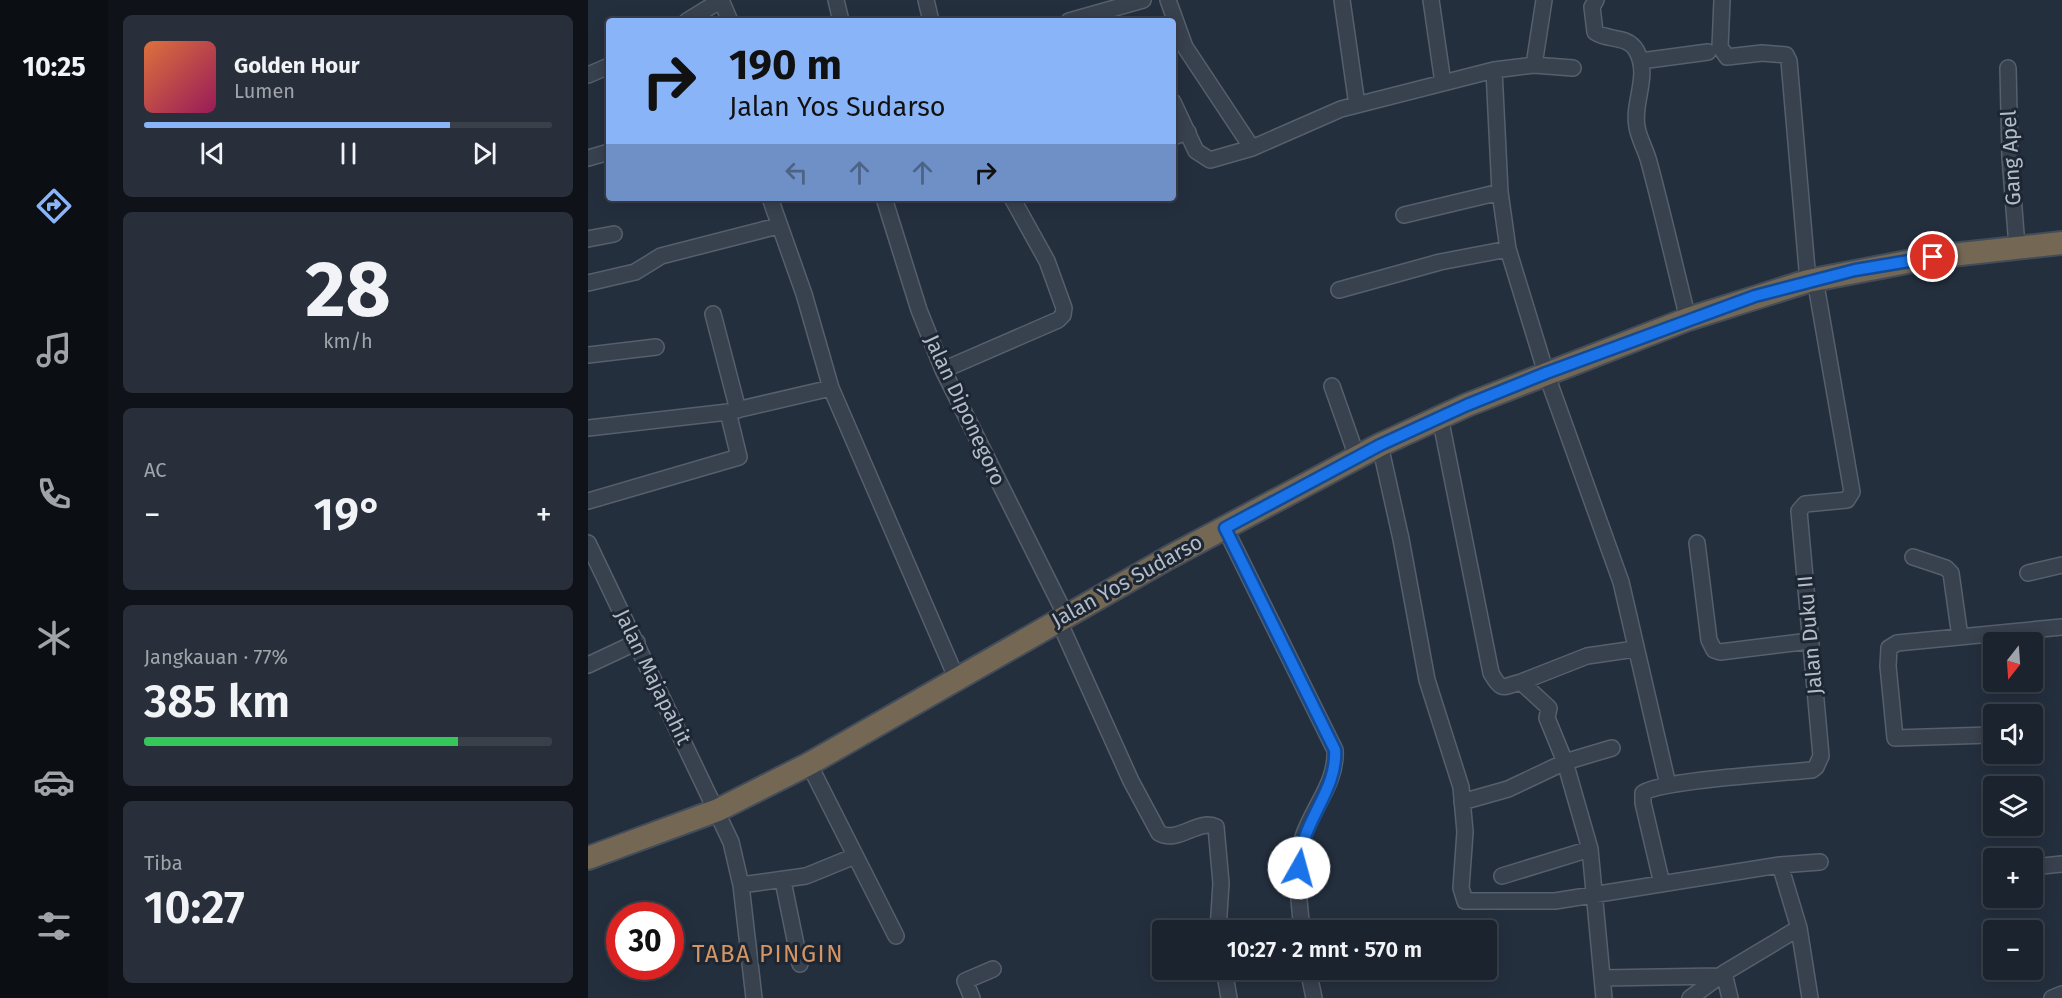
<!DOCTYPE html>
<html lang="id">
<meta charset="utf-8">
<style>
body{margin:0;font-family:"Fira Sans",sans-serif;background:#282f3a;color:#f1f3f6;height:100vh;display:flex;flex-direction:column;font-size:22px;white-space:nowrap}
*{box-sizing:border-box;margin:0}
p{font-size:20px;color:#a0a4aa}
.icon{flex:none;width:33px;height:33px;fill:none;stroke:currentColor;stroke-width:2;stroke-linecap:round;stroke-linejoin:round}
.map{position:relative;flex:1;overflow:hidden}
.details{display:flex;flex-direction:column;gap:15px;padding:15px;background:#0f1319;width:480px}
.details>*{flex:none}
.banner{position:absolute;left:18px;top:18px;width:570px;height:183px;border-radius:6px;box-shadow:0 3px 15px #0003,0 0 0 2px #39404a;background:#8ab4f8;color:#111;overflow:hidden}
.needle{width:39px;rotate:197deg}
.controls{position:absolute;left:1395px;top:632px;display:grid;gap:12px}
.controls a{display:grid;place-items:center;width:60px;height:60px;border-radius:6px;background:#1b232e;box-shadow:0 3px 15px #0003,0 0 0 2px #39404a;font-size:30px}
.speed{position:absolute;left:18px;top:902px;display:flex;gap:12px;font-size:30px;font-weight:700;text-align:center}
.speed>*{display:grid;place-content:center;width:78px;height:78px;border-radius:50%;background:#1b232e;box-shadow:0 3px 15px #0003,0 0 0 2px #39404a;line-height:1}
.speed .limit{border:9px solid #d22;background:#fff;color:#111}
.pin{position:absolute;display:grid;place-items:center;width:51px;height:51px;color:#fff;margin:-26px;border:3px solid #fff;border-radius:50%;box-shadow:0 2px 6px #0007}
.me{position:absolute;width:66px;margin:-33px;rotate:7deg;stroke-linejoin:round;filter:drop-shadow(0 0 4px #0008)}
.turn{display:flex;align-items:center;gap:21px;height:126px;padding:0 24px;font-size:27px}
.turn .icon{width:78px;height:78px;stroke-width:2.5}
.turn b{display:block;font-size:42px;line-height:51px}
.lanes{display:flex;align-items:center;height:57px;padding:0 24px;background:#0003;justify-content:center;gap:30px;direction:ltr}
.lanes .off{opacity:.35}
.big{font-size:45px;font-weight:600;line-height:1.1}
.details .widget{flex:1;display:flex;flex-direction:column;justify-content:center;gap:9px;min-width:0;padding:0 21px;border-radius:9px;background:#282f3a}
.details .dial{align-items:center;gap:0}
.dial b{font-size:78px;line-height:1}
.song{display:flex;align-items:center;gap:18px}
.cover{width:72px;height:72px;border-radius:9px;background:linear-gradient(135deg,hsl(20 70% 55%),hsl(330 70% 35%))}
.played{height:6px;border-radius:3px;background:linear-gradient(90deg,#8ab4f8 75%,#39404a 75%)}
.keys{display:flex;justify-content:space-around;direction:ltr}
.heat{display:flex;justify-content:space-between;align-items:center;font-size:33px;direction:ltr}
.charge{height:9px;border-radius:4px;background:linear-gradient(90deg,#34c759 77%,#39404a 0)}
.trip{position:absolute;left:564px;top:920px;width:345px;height:60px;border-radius:6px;background:#1b232e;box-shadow:0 3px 15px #0003,0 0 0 2px #39404a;font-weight:600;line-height:60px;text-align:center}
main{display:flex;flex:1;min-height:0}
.dock{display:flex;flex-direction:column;width:108px;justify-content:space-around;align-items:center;background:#0b0e12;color:#a0a4aa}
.dock .icon{width:42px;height:42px}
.dock .selected{color:#8ab4f8}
.dock b{font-size:27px;color:#f1f3f6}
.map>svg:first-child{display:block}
</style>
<main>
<nav class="dock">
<b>10:25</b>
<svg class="icon selected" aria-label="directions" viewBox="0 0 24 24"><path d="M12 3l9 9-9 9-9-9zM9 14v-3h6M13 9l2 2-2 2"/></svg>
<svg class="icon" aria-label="music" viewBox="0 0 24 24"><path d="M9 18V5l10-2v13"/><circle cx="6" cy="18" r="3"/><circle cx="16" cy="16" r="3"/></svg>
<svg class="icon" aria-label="phone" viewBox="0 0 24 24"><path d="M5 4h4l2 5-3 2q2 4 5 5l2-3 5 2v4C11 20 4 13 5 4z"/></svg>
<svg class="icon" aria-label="climate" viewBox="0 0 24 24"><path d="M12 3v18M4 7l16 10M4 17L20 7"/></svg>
<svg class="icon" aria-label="car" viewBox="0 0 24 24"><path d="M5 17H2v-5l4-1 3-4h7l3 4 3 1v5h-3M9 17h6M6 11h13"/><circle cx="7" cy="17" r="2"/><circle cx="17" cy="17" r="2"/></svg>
<svg class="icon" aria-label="filters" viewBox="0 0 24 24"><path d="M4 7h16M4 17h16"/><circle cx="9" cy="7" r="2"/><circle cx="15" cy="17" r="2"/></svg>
</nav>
<section class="details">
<div class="widget">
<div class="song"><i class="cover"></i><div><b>Golden Hour</b><p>Lumen</p></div></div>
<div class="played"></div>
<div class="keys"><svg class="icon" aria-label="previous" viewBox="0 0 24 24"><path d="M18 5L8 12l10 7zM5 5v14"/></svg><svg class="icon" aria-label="pause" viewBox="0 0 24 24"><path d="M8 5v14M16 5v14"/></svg><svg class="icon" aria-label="next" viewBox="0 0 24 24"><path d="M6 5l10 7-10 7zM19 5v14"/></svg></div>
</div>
<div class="widget dial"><b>28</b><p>km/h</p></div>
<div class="widget"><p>AC</p>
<div class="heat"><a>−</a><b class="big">19°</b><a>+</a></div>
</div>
<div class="widget"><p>Jangkauan · 77%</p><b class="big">385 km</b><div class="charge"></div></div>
<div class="widget"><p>Tiba</p><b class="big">10:27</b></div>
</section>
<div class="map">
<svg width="1474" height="998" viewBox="0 0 1474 998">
<rect width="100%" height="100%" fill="#242f3e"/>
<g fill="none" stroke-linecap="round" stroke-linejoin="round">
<g stroke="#565f6c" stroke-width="18">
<path id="minor" d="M133,0L142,21
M248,0L253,21
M338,0L343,21
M580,0L597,47L664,148
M754,0L769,105
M843,0L855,83
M1008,0L1004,7L1007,32C1020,41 1039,35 1048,50C1063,75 1044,102 1049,127C1051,139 1058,150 1061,162C1075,214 1087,267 1100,319
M1134,0L1132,47L1139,57L1174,53L1198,55L1201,61L1220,281
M99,21L133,0
M481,21L555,0
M1053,61L1120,52
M946,65L956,0
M1420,68L1422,157L1429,247
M906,70L912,192L920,249L958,373L1033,582L1080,785
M0,75L21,66
M585,102L608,151L622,160L664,148L753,109L906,70L946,65L985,68
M585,137L600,132
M0,158L21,152
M182,198L216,294L243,388L368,677
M296,198L331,310L355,370L477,614
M816,215L912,192
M0,239L26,234
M0,283L47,272L73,256L190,226
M751,290L852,262L920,249
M125,314L150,410
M0,355L68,347
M355,370L470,320L475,315L476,308L459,261L424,198
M744,386L769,457
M852,417L903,673C914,693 916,686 933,682L961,708L959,718L977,762L1002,849L1016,998
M0,428L140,412L243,388
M792,445L813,539L839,680L873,787L877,832L873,888L877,901H967L1192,865L1232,862
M0,501L151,457L140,412
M637,528L747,750C749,782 725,807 715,837C706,865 711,901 714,930
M0,543L143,842L153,885L166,998
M1109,543L1121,640L1126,650L1132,652L1222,641
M1325,557L1358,568L1363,573L1372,637
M1440,573L1474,565
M470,619L543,781L571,833C590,844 611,818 628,827L633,883L630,930
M0,665L49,642
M933,682L999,656L1047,649
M1402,735L1307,738L1300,666L1301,648L1309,643L1474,627
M221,764L308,936
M874,802L920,789L977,762L1024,748
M1192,865L1211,928L1222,998
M1444,867L1474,864
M914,876L1002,849
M195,881L212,964
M1074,884L1055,803V793C1073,780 1194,773 1224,770L1228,767L1233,756L1211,511L1217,504L1259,500L1264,492L1227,279
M153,885L218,876L267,856
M636,969L641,998
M720,969L726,998
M1136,973L1142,998
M1014,978L1132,976
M384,998L377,981L405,969
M1102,998L1136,973L1211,928
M1464,998L1474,994"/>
</g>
<g stroke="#434c59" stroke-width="26">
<path id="highway" d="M0,858L130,810L221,764L580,558L792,445L879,405L1100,319L1220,281L1345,257L1474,243"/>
</g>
<use href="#minor" stroke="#38414e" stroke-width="15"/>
<use href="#highway" stroke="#746855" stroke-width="22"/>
</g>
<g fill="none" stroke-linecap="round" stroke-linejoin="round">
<g stroke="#114b97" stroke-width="15">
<path id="route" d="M711,868C711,824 750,791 747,750L637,528L792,445L879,405L958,373L1167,296L1267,270L1345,257"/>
</g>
<use href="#route" stroke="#1a73e8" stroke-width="10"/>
</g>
<g text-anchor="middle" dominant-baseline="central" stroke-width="6" stroke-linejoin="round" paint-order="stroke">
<g font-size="21" fill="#b4bcc9" stroke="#1d2633">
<text transform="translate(1423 158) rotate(-93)">Gang Apel</text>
<text transform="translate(377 410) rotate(65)">Jalan Diponegoro</text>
<text transform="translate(539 581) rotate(-29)">Jalan Yos Sudarso</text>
<text transform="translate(1222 635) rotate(-95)">Jalan Duku II</text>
<text transform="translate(65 677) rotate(64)">Jalan Majapahit</text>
</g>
<g font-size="24" letter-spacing="1.5" fill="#d59563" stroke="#1d2633">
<text x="180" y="954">TABA PINGIN</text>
</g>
</g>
</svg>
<div class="controls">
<a><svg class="needle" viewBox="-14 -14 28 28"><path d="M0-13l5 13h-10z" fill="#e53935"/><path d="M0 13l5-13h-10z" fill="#a0a4aa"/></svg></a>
<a><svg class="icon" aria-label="sound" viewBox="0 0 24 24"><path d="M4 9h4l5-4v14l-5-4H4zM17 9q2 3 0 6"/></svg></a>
<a><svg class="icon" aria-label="layers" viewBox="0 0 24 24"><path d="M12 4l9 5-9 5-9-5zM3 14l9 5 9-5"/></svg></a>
<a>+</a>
<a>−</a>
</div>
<div class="speed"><div class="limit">30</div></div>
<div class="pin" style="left:1345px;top:257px;background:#d93025"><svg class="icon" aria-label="arrive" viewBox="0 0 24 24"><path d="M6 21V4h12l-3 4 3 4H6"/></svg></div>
<svg class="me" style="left:711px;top:868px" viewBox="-20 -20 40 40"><circle r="19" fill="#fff"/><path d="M0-13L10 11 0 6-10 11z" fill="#1a73e8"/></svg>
<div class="trip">10:27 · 2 mnt · 570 m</div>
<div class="banner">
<div class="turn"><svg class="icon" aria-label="right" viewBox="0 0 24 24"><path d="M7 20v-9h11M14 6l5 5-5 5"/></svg><div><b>190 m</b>Jalan Yos Sudarso</div></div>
<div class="lanes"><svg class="icon off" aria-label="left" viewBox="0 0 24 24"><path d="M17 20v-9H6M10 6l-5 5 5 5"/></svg><svg class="icon off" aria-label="ahead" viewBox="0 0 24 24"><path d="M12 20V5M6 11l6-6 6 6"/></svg><svg class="icon off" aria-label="ahead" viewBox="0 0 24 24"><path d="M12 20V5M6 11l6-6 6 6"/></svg><svg class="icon" aria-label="right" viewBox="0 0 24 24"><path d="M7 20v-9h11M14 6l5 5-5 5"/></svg></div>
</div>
</div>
</main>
